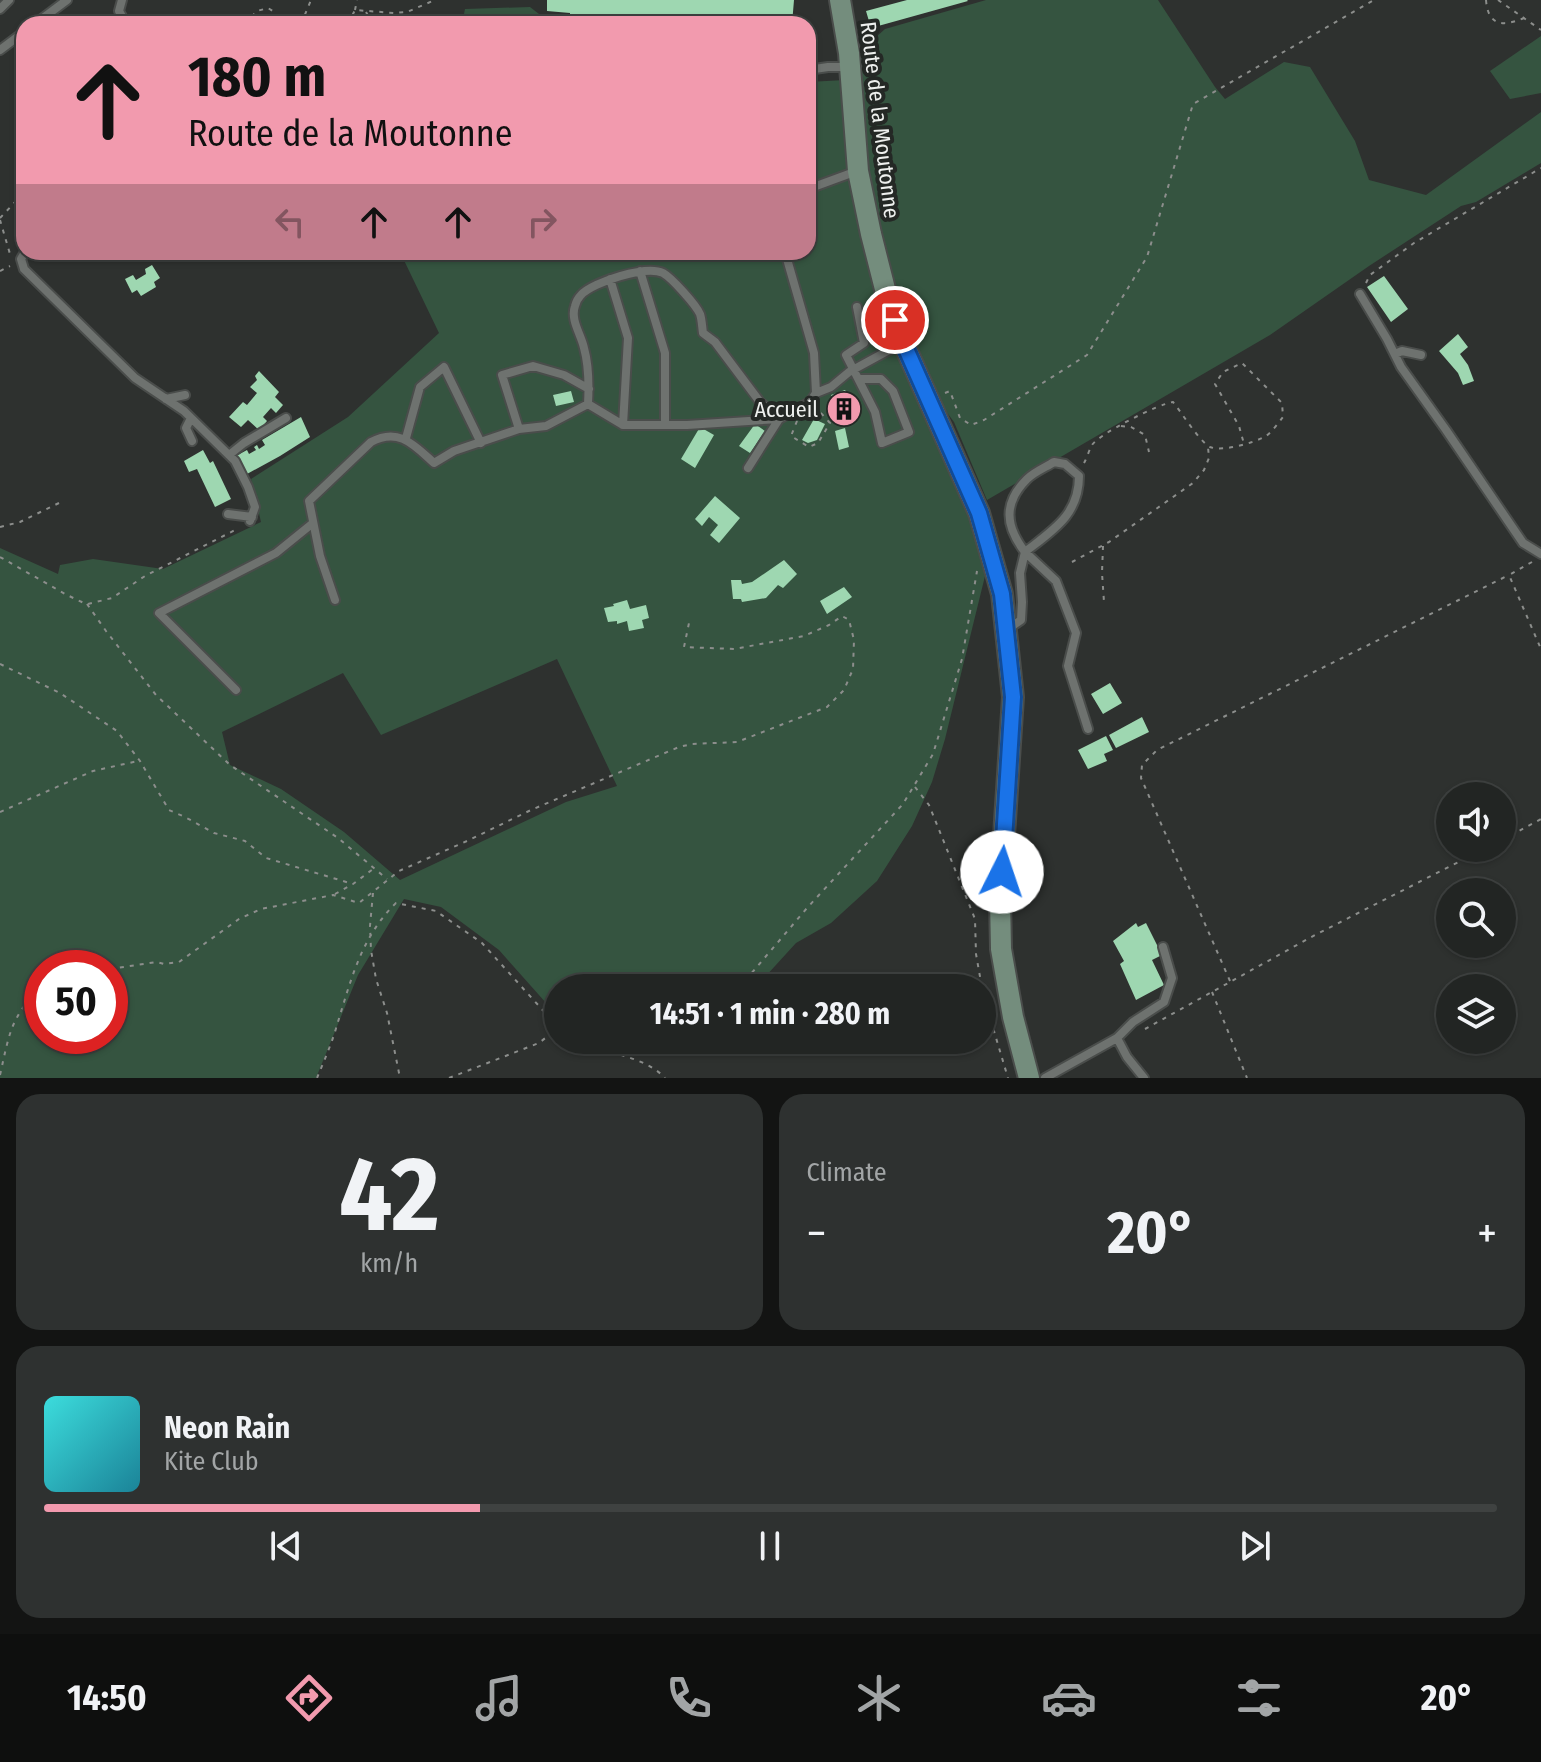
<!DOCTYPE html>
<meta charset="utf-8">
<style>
body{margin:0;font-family:"Fira Sans Condensed",sans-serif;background:#2e3130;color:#f1f3f6;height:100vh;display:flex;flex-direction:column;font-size:30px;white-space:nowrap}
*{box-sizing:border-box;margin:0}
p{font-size:26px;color:#a2a5a6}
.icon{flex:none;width:44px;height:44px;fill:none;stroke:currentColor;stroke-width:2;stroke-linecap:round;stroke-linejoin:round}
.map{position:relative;height:1078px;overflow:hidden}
.drawer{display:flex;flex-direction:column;gap:16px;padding:16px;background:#131413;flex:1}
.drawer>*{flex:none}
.hud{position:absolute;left:16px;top:16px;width:800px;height:244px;border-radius:24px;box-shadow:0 2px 6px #0004,0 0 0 2px #3f4241;background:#f29aae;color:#111;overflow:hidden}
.buttons{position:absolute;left:1436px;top:782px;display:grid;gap:16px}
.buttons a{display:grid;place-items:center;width:80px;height:80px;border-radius:50%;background:#222523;box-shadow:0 2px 6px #0004,0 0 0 2px #3f4241;font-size:40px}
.speed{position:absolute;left:24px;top:950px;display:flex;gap:16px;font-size:40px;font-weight:700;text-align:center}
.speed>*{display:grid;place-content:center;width:104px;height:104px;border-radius:50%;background:#222523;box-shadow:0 2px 6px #0004,0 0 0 2px #3f4241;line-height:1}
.speed .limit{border:12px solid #d22;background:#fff;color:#111}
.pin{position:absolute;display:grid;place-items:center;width:68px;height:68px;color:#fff;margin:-34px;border:4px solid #fff;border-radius:50%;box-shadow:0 2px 8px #0007}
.me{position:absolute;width:88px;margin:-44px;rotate:4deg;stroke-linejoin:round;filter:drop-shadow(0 0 6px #0008)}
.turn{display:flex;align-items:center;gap:28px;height:168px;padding:0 40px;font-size:36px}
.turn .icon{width:104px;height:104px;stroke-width:2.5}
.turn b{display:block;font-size:56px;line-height:68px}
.lanes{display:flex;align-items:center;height:76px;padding:0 40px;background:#0003;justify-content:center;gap:40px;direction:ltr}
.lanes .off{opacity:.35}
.big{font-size:60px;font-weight:700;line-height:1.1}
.drawer .widget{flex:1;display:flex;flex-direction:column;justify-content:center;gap:12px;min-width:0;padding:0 28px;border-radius:24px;background:#2e3130}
.drawer .dial{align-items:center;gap:0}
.dial b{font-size:104px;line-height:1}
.song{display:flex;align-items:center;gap:24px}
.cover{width:96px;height:96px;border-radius:12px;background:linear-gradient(135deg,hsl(180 70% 55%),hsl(190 70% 35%))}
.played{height:8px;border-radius:4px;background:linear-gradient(90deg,#f29aae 30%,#3f4241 30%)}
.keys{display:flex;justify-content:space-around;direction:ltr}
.heat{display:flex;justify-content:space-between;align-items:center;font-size:44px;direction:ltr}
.drawer .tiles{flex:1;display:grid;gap:16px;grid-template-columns:1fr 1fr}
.widget:last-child{grid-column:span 2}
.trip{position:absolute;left:544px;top:974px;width:452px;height:80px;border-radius:40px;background:#222523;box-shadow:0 2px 6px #0004,0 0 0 2px #3f4241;font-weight:700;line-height:80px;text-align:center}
.dock{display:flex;height:128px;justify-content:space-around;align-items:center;background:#0e0f0e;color:#a2a5a6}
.dock .icon{width:56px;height:56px}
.dock .selected{color:#f29aae}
.dock b{font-size:36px;color:#f1f3f6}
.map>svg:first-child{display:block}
</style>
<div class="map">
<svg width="1541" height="1078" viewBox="0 0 1541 1078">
<rect width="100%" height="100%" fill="#2e312f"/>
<path fill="#355440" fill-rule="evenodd" d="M986,0H1158L1215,87L1225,99L1284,62L1310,67L1355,141L1369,180L1426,195L1541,112V163L1476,202L1461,206L1369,266L1270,335L987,500L954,422L930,390L890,293L865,177L854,57L885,29Z
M530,7L552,24H462L465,9Z
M1541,36V93L1510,99L1490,71Z
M845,80L855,188L964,496L986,572L945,739L932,782L912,826L877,881L831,923L796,943L755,988H558V1014L555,1013L499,950L441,907L404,899L358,975L316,1078H0V548L58,574L60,565L93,559L163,569L261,522L251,479L348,417L439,333L400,252H808V82ZM557,659L617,786L566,802L400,880L344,832L281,789L230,765L222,732L343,673L381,735ZM42,968H110V1036H42Z"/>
<path fill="#9ed7b1" d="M547,0H794L792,24H570V13L547,11Z
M907,0H967L968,1L871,28L866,11Z
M152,265L160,278L154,282L156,287L141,296L137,290L132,293L125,279L133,275L136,280L146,274L145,269Z
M1384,276L1408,309L1391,322L1367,287Z
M1458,334L1468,347L1460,354L1468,365L1474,381L1463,385L1458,373L1439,351Z
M259,371L279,392L275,397L283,405L276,413L271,408L263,417L267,421L259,430L248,420L241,427L229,417L243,402L247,405L257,393L250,387L257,380L255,376Z
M845,390L851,400L846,403L852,415L844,418L831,395Z
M571,391L574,402L556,406L553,395Z
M301,417L310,437L280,456L247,474L236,456L247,450L249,454L256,450L254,447L257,445L259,449L265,445L262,440Z
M814,419L825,424L817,440L808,443L802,440Z
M755,424L765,431L750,453L739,446Z
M700,427L714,435L695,468L681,459Z
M845,428L849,447L839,450L835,431Z
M203,450L210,463L213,461L231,499L215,507L197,469L189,472L184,461Z
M715,496L740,518L719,543L710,535L718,525L709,517L702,526L695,519Z
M784,560L797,574L783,588L778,585L766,598L742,602L741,599H733L731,580H741L742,584L752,582Z
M844,587L852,597L827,614L820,601Z
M627,600L630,609L646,605L649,618L642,620L644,628L629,631L627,621L617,624V621L608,622L604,608L614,606L613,604Z
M1110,683L1122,703L1103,714L1091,694Z
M1142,717L1149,732L1116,748L1109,735Z
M1106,736L1113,750L1104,754L1107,761L1088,769L1078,750Z
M1136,923L1138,927L1146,923L1162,955L1152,960L1164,985L1136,1000L1120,964L1124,961L1113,941Z"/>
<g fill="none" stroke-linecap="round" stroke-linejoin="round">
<g stroke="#4a4d4b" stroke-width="12">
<path id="service" d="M122,0L119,11L126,24
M0,9L9,0
M35,24L67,0
M0,50L24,32
M808,70L828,67H849
M808,189L857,171
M25,252L21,259L24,269L135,378L184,411L235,461L248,487L255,507L250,521
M117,252L123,256
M640,271L665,353V424
M610,279L628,338L623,425
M1360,294L1387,339L1401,367L1446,430L1523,543L1541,554
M857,307L864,343L846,355L875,412L882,443L909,432L893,391L881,379H859
M1395,354L1402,351L1421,355
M816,393L831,387L849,372L902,343
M166,399L185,395
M588,404C589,386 589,366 584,348C581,334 570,320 575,306C576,302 578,298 581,295C593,282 646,265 663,273C672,278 696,305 700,314C702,320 702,327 703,333L715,342L760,402L779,419
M588,404L623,425H687L779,419
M191,418L186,428L192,441
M519,429L502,375L533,366L564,375L589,389
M406,438L420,387L444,367L481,443
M229,455L244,443L286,418
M1054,462L1065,464L1079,476C1079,515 1053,530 1025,552C1005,526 1003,503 1027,479C1034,472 1046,467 1054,462Z
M748,468L779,419L810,402L816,393L814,353L785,252
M228,514L252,517
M335,600L320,556L309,501L371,442C399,427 414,445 434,463L454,451L519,429L546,426L588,404
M1008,629L1021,620L1022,602L1020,573L1025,552L1056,581L1076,633L1068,666L1088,729
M236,690L159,613L276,553L313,523
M1117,1038L1127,1057L1144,1078
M1045,1078L1117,1038L1133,1022L1164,1002L1172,978L1163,947"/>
</g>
<g stroke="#4a4d4b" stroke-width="24">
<path id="secondary" d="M840,0L849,53L858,171L871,234L887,297L903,342L979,513L1002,594L1013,697L1000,898L1001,949L1013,1017L1029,1078"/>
</g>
<path stroke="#8c8e8c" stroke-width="2" stroke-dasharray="4 6" stroke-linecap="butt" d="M1486,0C1488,26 1503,27 1524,18
M1498,0L1541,30
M355,10L357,0
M366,12L373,24
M245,24L257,11L268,8L276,13L281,24
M301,24L311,0
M348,24L355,10L394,13L407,12L435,0
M0,218L17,200L24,196
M0,220L10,254
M0,271L10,266
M1366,283L1370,275L1414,243L1541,168
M945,393L950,391L960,418L971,425L984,420L1087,355L1147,257L1193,104L1374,0
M797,421L791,436L809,447L818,443L830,423L819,411
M1121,426L1131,427L1145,435L1149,452
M1084,463C1087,458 1089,450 1092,445C1099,434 1158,404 1173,402C1182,413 1199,441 1210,447C1222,452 1254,443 1266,436C1272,432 1278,423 1283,417L1282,403L1242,363L1223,372L1215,384L1239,426L1244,444
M0,527L20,522L61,502
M1103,546L1102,573L1104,602
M0,557L67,595L86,604
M1072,562L1109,542L1193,483L1204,470L1209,458L1208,447
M1532,562L1509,575L1541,649
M87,604L106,631L156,695L230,765L338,838L387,879
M88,604L112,598L145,576L239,528
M0,664L60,693L117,731L140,761L169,810L185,817L214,833L245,841L266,858L353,884
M915,787L929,805L975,919L976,954L982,988
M0,812L93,771L138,761
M1502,840L1541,819
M373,893L370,926L371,950L376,979L387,1013L400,1078
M335,894L353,884L373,869
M110,969L157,962L164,964L179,962L239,919L261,909L333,895L359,903L399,871L467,841L531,810L679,747L692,744L737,742L827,707L844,690L853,669L854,640L849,620L842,616L829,625L804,636L734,649L684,647L689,623
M1230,981L1141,778L1142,765L1157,750L1509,575
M739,988L807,908L903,804L933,754L962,659L977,571
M982,991L1008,1078
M1212,992L1247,1078
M1145,1029L1315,935L1486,848
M585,1040L610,1052L655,1047L670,1040
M611,1052C631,1058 651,1063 665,1078
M0,1075C9,1036 10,1016 42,987
M317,1078C324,1061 332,1043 337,1025C351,980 361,937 396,903L436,911L482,943L558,1027
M449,1078L539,1043L558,1028"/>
<use href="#service" stroke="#6e726f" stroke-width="8"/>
<use href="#secondary" stroke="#748d7d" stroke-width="20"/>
</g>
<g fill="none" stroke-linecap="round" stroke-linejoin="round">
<g stroke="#114b97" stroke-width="20">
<path id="route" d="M895,320L903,342L979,513L1002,594L1013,697L1002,872"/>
</g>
<use href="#route" stroke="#1a73e8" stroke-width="14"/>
</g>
<defs>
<g id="building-disc" transform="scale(1.8)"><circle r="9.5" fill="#f29aae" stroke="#242825"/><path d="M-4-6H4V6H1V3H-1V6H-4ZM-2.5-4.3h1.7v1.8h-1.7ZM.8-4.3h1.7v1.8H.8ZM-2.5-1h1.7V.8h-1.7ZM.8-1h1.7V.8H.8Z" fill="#111"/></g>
</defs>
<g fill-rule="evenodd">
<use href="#building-disc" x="844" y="409"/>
</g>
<g text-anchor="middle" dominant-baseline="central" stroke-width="8" stroke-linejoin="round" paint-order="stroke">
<g font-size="22" fill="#eef0ee" stroke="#242825">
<text transform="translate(880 120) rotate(83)">Route de la Moutonne</text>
</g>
<g font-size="22" fill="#eef0ee" stroke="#242825" text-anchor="end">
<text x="818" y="409">Accueil</text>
</g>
</g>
</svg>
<div class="buttons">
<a><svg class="icon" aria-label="sound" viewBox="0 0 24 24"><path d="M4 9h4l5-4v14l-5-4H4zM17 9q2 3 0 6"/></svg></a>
<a><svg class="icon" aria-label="search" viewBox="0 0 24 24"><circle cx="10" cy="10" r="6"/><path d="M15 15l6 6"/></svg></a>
<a><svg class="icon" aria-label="layers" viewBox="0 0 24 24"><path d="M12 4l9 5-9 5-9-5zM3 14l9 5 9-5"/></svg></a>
</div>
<div class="speed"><div class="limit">50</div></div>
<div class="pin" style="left:895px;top:320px;background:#d93025"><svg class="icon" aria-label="arrive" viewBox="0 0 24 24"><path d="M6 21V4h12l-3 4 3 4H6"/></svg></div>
<svg class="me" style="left:1002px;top:872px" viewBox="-20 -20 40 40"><circle r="19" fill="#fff"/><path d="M0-13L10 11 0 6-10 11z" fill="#1a73e8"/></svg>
<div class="trip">14:51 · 1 min · 280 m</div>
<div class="hud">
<div class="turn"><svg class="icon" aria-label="ahead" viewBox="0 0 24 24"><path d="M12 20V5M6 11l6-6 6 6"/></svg><div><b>180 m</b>Route de la Moutonne</div></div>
<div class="lanes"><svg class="icon off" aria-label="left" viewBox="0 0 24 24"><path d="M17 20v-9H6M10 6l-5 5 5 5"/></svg><svg class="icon" aria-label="ahead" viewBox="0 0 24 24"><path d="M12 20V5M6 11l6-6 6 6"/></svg><svg class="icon" aria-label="ahead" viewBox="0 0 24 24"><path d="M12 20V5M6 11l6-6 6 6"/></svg><svg class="icon off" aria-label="right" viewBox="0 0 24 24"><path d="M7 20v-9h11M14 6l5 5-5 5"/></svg></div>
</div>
</div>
<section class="drawer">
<div class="tiles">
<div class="widget dial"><b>42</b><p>km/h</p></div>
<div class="widget"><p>Climate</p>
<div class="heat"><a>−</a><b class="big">20°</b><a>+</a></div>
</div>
<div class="widget">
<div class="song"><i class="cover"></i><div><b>Neon Rain</b><p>Kite Club</p></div></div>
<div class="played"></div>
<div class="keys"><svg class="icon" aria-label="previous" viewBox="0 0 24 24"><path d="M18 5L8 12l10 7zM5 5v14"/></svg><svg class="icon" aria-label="pause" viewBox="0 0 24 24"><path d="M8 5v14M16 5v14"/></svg><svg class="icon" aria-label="next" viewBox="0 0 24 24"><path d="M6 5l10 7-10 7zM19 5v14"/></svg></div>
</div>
</div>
</section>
<nav class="dock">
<b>14:50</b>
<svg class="icon selected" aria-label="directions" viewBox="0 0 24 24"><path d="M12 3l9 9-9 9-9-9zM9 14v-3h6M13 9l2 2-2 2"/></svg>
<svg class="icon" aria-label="music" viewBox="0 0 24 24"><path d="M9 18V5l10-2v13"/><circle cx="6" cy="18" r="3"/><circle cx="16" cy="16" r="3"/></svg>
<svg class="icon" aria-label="phone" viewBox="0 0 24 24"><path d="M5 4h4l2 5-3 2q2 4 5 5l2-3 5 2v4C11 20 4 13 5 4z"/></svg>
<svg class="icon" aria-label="climate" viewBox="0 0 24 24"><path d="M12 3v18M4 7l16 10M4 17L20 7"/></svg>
<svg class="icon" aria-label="car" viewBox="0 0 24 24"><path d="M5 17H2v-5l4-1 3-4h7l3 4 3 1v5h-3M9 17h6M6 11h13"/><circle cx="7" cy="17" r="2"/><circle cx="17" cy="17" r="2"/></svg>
<svg class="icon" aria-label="filters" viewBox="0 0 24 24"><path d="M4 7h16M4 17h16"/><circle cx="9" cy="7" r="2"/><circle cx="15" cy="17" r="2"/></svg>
<b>20°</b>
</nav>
